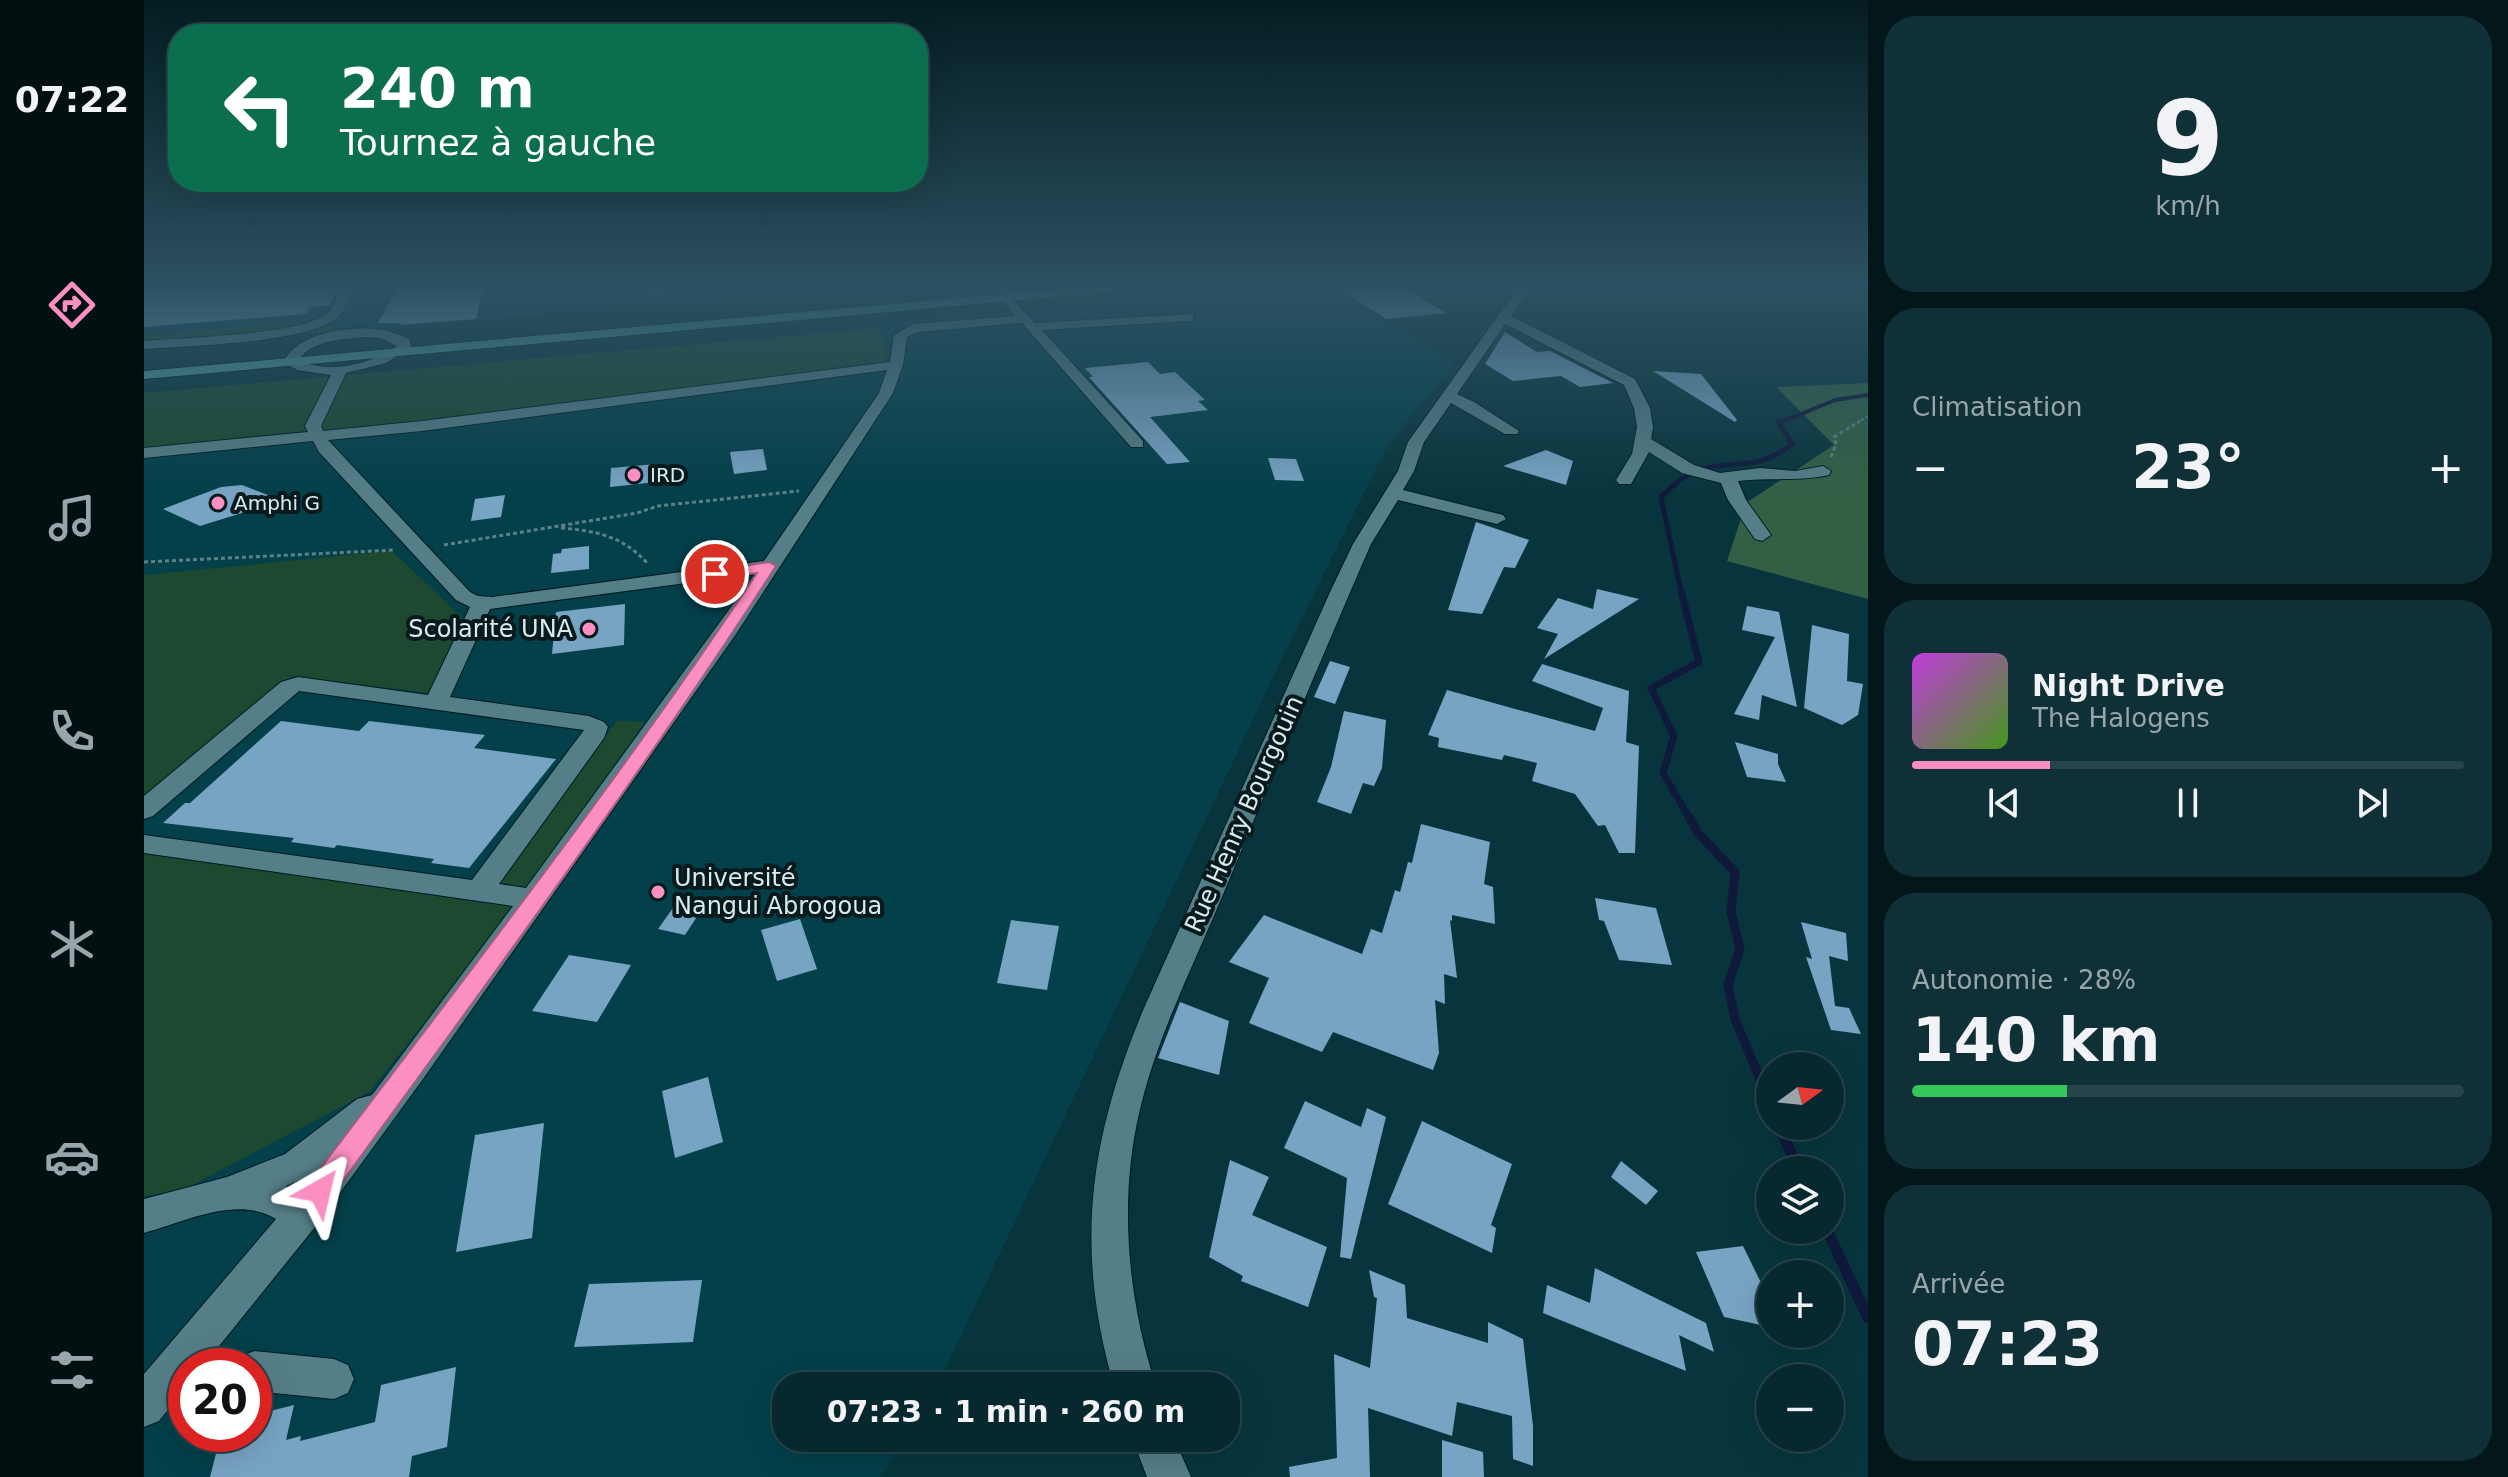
<!DOCTYPE html>
<html lang="fr">
<meta charset="utf-8">
<style>
body{margin:0;font-family:"DejaVu Sans",sans-serif;background:#0f3036;color:#f1f3f6;height:100vh;display:flex;flex-direction:column;font-size:30px;white-space:nowrap}
*{box-sizing:border-box;margin:0}
p{font-size:26px;color:#98a6aa}
.icon{flex:none;width:44px;height:44px;fill:none;stroke:currentColor;stroke-width:2;stroke-linecap:round;stroke-linejoin:round}
.map{position:relative;flex:1;overflow:hidden}
.sheet{display:flex;flex-direction:column;gap:16px;padding:16px;background:#031619;width:640px}
.sheet>*{flex:none}
.top-card{position:absolute;left:24px;top:24px;width:760px;height:168px;border-radius:32px;box-shadow:0 8px 32px #0002,0 0 0 2px #27444a;background:#0b6e4f;color:#fff;overflow:hidden}
.needle{width:52px;rotate:75deg}
.fabs{position:absolute;left:1612px;top:1052px;display:grid;gap:16px}
.fabs a{display:grid;place-items:center;width:88px;height:88px;border-radius:50%;background:#06282e;box-shadow:0 8px 32px #0002,0 0 0 2px #27444a;font-size:40px}
.speed{position:absolute;left:24px;top:1348px;display:flex;gap:16px;font-size:40px;font-weight:700;text-align:center}
.speed>*{display:grid;place-content:center;width:104px;height:104px;border-radius:50%;background:#06282e;box-shadow:0 8px 32px #0002,0 0 0 2px #27444a;line-height:1}
.speed .limit{border:12px solid #d22;background:#fff;color:#111}
.pin{position:absolute;display:grid;place-items:center;width:68px;height:68px;color:#fff;margin:-34px;border:4px solid #fff;border-radius:50%;box-shadow:0 2px 8px #0007}
.me{position:absolute;width:88px;margin:-44px;rotate:37deg;stroke-linejoin:round;filter:drop-shadow(0 0 6px #0008)}
.turn{display:flex;align-items:center;gap:28px;height:168px;padding:0 40px;font-size:36px}
.turn .icon{width:104px;height:104px;stroke-width:2.5}
.turn b{display:block;font-size:56px;line-height:68px}
.big{font-size:60px;font-weight:800;line-height:1.1}
.sheet .card{flex:1;display:flex;flex-direction:column;justify-content:center;gap:12px;min-width:0;padding:0 28px;border-radius:32px;background:#0f3036}
.sheet .dial{align-items:center;gap:0}
.dial b{font-size:104px;line-height:1}
.song{display:flex;align-items:center;gap:24px}
.cover{width:96px;height:96px;border-radius:12px;background:linear-gradient(135deg,hsl(290 70% 55%),hsl(100 70% 35%))}
.played{height:8px;border-radius:4px;background:linear-gradient(90deg,#fc8fc1 25%,#27444a 25%)}
.keys{display:flex;justify-content:space-around;direction:ltr}
.heat{display:flex;justify-content:space-between;align-items:center;font-size:44px;direction:ltr}
.charge{height:12px;border-radius:6px;background:linear-gradient(90deg,#34c759 28%,#27444a 0)}
.trip{position:absolute;left:628px;top:1372px;width:468px;height:80px;border-radius:32px;background:#06282e;box-shadow:0 8px 32px #0002,0 0 0 2px #27444a;font-weight:800;line-height:80px;text-align:center}
main{display:flex;flex:1;min-height:0}
.tabs{display:flex;flex-direction:column;width:144px;justify-content:space-around;align-items:center;background:#021012;color:#98a6aa}
.tabs .icon{width:56px;height:56px}
.tabs .on{color:#fc8fc1}
.tabs b{font-size:36px;color:#f1f3f6}
.map>svg:first-child{display:block}
</style>
<main>
<nav class="tabs">
<b>07:22</b>
<svg class="icon on" aria-label="directions" viewBox="0 0 24 24"><path d="M12 3l9 9-9 9-9-9zM9 14v-3h6M13 9l2 2-2 2"/></svg>
<svg class="icon" aria-label="music" viewBox="0 0 24 24"><path d="M9 18V5l10-2v13"/><circle cx="6" cy="18" r="3"/><circle cx="16" cy="16" r="3"/></svg>
<svg class="icon" aria-label="phone" viewBox="0 0 24 24"><path d="M5 4h4l2 5-3 2q2 4 5 5l2-3 5 2v4C11 20 4 13 5 4z"/></svg>
<svg class="icon" aria-label="climate" viewBox="0 0 24 24"><path d="M12 3v18M4 7l16 10M4 17L20 7"/></svg>
<svg class="icon" aria-label="car" viewBox="0 0 24 24"><path d="M5 17H2v-5l4-1 3-4h7l3 4 3 1v5h-3M9 17h6M6 11h13"/><circle cx="7" cy="17" r="2"/><circle cx="17" cy="17" r="2"/></svg>
<svg class="icon" aria-label="filters" viewBox="0 0 24 24"><path d="M4 7h16M4 17h16"/><circle cx="9" cy="7" r="2"/><circle cx="15" cy="17" r="2"/></svg>
</nav>
<div class="map">
<svg width="1724" height="1477" viewBox="0 0 1724 1477">
<rect width="100%" height="100%" fill="#08353d"/>
<path fill="#03404a" fill-rule="evenodd" d="M0,288H716L197,331L170,321L0,335Z
M1150,288H1188L1311,363L1245,443L1140,654L793,1386H642V1438H761L736,1477H0V393L735,328L734,324L870,311ZM42,1366H110V1434H42Z"/>
<path fill="#1d4930" d="M170,321L197,331L0,348V335Z
M736,328L746,371L278,428L161,431L0,448V393Z
M248,551L321,620L286,693L148,676L0,803V575Z
M473,721L501,722L348,938L225,1092L39,1190L0,1196V854L340,903Z"/>
<path fill="#336045" d="M1724,383V599L1583,561L1602,503L1690,445L1632,387Z"/>
<g fill="none" stroke-linecap="round" stroke-linejoin="round">
<path stroke="#0f193b" stroke-width="4" d="M1635,423L1691,400L1724,395"/>
<path stroke="#0f193b" stroke-width="5" d="M1538,596L1517,497C1528,487 1538,476 1553,471C1590,458 1612,473 1648,444L1634,421"/>
<path stroke="#0f193b" stroke-width="7" d="M1538,594L1555,662L1507,688L1530,736L1519,773L1546,819"/>
<path stroke="#0f193b" stroke-width="9" d="M1545,817L1554,833L1591,872L1587,912L1596,949L1584,985L1591,1019L1626,1103"/>
<path stroke="#0f193b" stroke-width="11" d="M1635,1126L1655,1170
M1683,1230L1724,1318"/>
</g>
<path fill="#78a4c4" d="M0,288H193L186,305L166,307L162,314L0,327Z
M254,288H339L332,319L256,325L257,323H234Z
M1193,288H1259L1303,313L1242,319Z
M1361,332L1393,352L1406,351L1469,383L1436,387L1417,376L1369,381L1341,364Z
M1004,362L1016,374L1031,372L1061,400L1054,401L1064,410L1006,417L1046,462L1023,464L945,377H949L941,368Z
M1509,371L1557,374L1593,420L1591,422Z
M619,449L623,470L590,474L586,452Z
M1402,450L1429,461L1422,485L1359,466Z
M1124,458L1152,459L1160,481L1131,480Z
M512,464L513,482L466,487L467,468Z
M98,485L129,497L99,510L104,511L56,526L19,509L77,487Z
M361,495L357,517L327,521L331,499Z
M1332,522L1385,540L1371,568L1360,567L1338,614L1304,610Z
M445,546V569L407,573L409,554L417,553L418,549Z
M1453,589L1495,599L1400,659L1414,634L1393,628L1414,598L1449,609Z
M481,604L480,645L408,654L412,612Z
M1603,606L1635,612L1653,707L1618,695L1615,720L1590,714L1631,637L1598,630Z
M1668,625L1705,634L1703,681L1719,684L1714,715L1698,725L1660,708Z
M1186,661L1206,667L1191,704L1170,697Z
M1398,664L1485,691L1482,742L1495,746L1491,853H1475L1461,825L1454,826L1431,794L1388,781L1393,763L1360,755L1358,760L1294,747L1295,738L1284,735L1303,690L1451,731L1459,708L1388,681Z
M1200,711L1242,720L1238,768L1230,786L1219,783L1207,814L1173,802L1187,767Z
M137,721L215,731L225,721L341,735L330,748L412,759L325,868L287,863L290,859L193,845L190,848L147,842L150,838L19,823L41,803H46Z
M1591,742L1634,754V764L1642,782L1603,777Z
M1277,824L1346,842L1340,884L1349,887L1351,924L1308,915V921L1306,920L1313,978L1300,974L1301,1004L1291,1000L1295,1053L1289,1070L1189,1032L1178,1052L1105,1023L1125,978L1085,962L1120,915L1218,954L1227,929L1238,933L1251,890L1256,892L1264,862L1268,863Z
M1451,898L1512,908L1528,965L1475,960L1460,921L1455,920Z
M534,901L560,906L541,935L514,929Z
M656,919L673,969L633,981L617,930Z
M867,920L915,926L903,990L853,983Z
M1657,922L1702,933L1704,961L1685,956L1691,1006L1705,1008L1717,1034L1687,1030L1662,957L1668,959Z
M425,955L487,965L453,1022L388,1011Z
M1036,1002L1085,1021L1075,1075L1014,1058Z
M564,1077L579,1142L531,1158L518,1091Z
M1161,1101L1217,1127L1223,1108L1242,1117L1207,1259L1196,1257L1203,1178L1140,1148Z
M1278,1121L1368,1164L1347,1225L1352,1228L1348,1253L1244,1204Z
M400,1123L388,1238L312,1252L331,1135Z
M1086,1160L1125,1177L1108,1215L1183,1247L1164,1307L1097,1281L1099,1276L1065,1257Z
M1477,1161L1514,1191L1502,1205L1467,1177Z
M1599,1246L1626,1301V1327L1580,1317L1552,1252Z
M1451,1268L1562,1323L1570,1352L1535,1335L1542,1371L1399,1313L1403,1285L1446,1303Z
M1225,1270L1261,1285L1263,1318L1344,1343V1322L1379,1339L1389,1426V1466L1369,1459L1368,1416L1313,1402L1308,1436L1224,1408L1226,1477H1146L1145,1467L1193,1458L1190,1354L1226,1368L1233,1298L1230,1297Z
M558,1280L549,1342L430,1347L445,1284Z
M312,1367L303,1447L268,1456L265,1477H66L77,1434H110V1415L150,1405L142,1440L157,1436L156,1441L231,1422L237,1385Z
M1298,1440L1339,1452L1340,1477H1298Z"/>
<g fill="none" stroke-linecap="round" stroke-linejoin="round">
<g stroke="#001b21" stroke-width="2">
<path id="minor" d="M196,288H208C205,297 202,309 195,316C171,343 39,346 0,349V341C34,338 166,335 186,311C191,305 193,295 196,288Z
M493,288H529C521,294 501,294 493,288Z
M1374,288H1386L1367,316L1491,379L1506,408L1509,427L1507,439L1550,465L1576,473L1616,468L1651,471L1679,466L1687,471L1685,475C1654,482 1625,477 1594,481L1602,500L1627,535L1618,541L1611,539L1584,500L1577,483L1538,473L1505,452L1487,484H1475L1472,480L1488,454L1493,427L1490,408L1480,385L1361,324L1313,394L1330,402L1375,431L1373,434H1361L1307,403L1280,442L1270,471L1259,490L1359,515L1362,519L1353,524L1254,500L1227,544L1207,590C1165,688 1123,787 1083,885C1053,958 1016,1029 997,1105C974,1197 983,1297 1012,1386H970C930,1248 945,1139 1000,1008L1187,590L1209,544L1254,471L1264,442Z
M861,293L891,323L1049,314V320L1044,321L898,330L999,441V447H987L878,323L773,332L763,337L759,365L749,393L592,634L279,1079L171,1227L59,1366H42V1387L15,1421L0,1427V1374L132,1219C93,1195 41,1222 0,1233V1199L83,1177L141,1154L213,1099L228,1095L369,906L0,853V835L328,880L440,730L155,691L9,816L0,819V796L137,682L154,677L284,695L326,607L312,600L175,452L169,441L0,458V448L164,432L161,426L187,375L153,370L140,362C153,331 210,325 240,330C248,332 257,336 265,339L267,347L242,363L202,373L177,426L179,431L278,421L746,362L750,335L770,324L871,316L855,297ZM221,337L237,338L253,346C228,364 184,375 155,360C167,340 200,339 221,337ZM743,370L735,393L620,561L348,597L334,596L326,592L184,440L278,431ZM611,574L382,888L355,884L460,738L464,727L460,722L445,716L306,697L346,609ZM165,1176L153,1193L142,1186Z
M110,1351L190,1359L204,1365L210,1379L204,1393L190,1399L110,1391V1366H92L96,1357Z
M988,1438H1030L1047,1477H1003Z"/>
</g>
<g stroke="#001b21" stroke-width="2">
<path id="major" d="M926,288H973L967,292L0,379V371Z"/>
</g>
<path stroke="#5e8188" stroke-width="2" stroke-dasharray="3 2" stroke-linecap="butt" d="M1713,423L1724,416"/>
<path stroke="#5e8188" stroke-width="3" stroke-dasharray="4 3" stroke-linecap="butt" d="M1687,457L1692,444L1690,437L1716,421
M417,528C453,531 479,536 504,564
M300,545L493,513L514,506L655,491
M0,562L251,550"/>
<use href="#minor" fill="#557f88" fill-rule="evenodd"/>
<use href="#major" fill="#519e9b" fill-rule="evenodd"/>
</g>
<linearGradient id="sky" x2="0" y2="1"><stop stop-color="#041d22"/><stop offset="0.58" stop-color="#2c5162"/><stop offset="1" stop-color="#2c5162" stop-opacity="0"/></linearGradient>
<rect width="1724" height="495" fill="url(#sky)"/>
<path fill="#fc8fc1" stroke="#a45d7d" stroke-width="2" d="M625,562L632,566C492,783 337,991 185,1200L176,1203L166,1200L162,1191L166,1182C318,981 474,782 613,573L571,579L566,578V571Z"/>
<g fill="#fc8fc1" stroke="#091a1d" stroke-width="3">
<circle cx="490" cy="475" r="8"/>
<circle cx="74" cy="503" r="8"/>
<circle cx="445" cy="629" r="8"/>
<circle cx="514" cy="892" r="8"/>
</g>
<g text-anchor="middle" dominant-baseline="central" stroke-width="8" stroke-linejoin="round" paint-order="stroke">
<g font-size="20" fill="#d7ecf1" stroke="#091a1d" text-anchor="start">
<text x="506" y="475">IRD</text>
<text x="90" y="503">Amphi G</text>
</g>
<g font-size="24" fill="#d7ecf1" stroke="#091a1d" text-anchor="end">
<text x="429" y="629">Scolarité UNA</text>
<text x="530" y="878" text-anchor="start">Université<tspan x="530" dy="28">Nangui Abrogoua</tspan></text>
</g>
<g font-size="24" fill="#d7ecf1" stroke="#091a1d">
<text transform="translate(1100 814) rotate(-66)">Rue Henry Bourgouin</text>
</g>
</g>
</svg>
<div class="fabs">
<a><svg class="needle" viewBox="-14 -14 28 28"><path d="M0-13l5 13h-10z" fill="#e53935"/><path d="M0 13l5-13h-10z" fill="#98a6aa"/></svg></a>
<a><svg class="icon" aria-label="layers" viewBox="0 0 24 24"><path d="M12 4l9 5-9 5-9-5zM3 14l9 5 9-5"/></svg></a>
<a>+</a>
<a>−</a>
</div>
<div class="speed"><div class="limit">20</div></div>
<div class="pin" style="left:571px;top:574px;background:#d93025"><svg class="icon" aria-label="arrive" viewBox="0 0 24 24"><path d="M6 21V4h12l-3 4 3 4H6"/></svg></div>
<svg class="me" style="left:176px;top:1191px" viewBox="-20 -20 40 40"><path d="M0-17L14 15 0 8-14 15z" fill="#fc8fc1" stroke="#fff" stroke-width="4"/></svg>
<div class="trip">07:23 · 1 min · 260 m</div>
<div class="top-card">
<div class="turn"><svg class="icon" aria-label="left" viewBox="0 0 24 24"><path d="M17 20v-9H6M10 6l-5 5 5 5"/></svg><div><b>240 m</b>Tournez à gauche</div></div>
</div>
</div>
<section class="sheet">
<div class="card dial"><b>9</b><p>km/h</p></div>
<div class="card"><p>Climatisation</p>
<div class="heat"><a>−</a><b class="big">23°</b><a>+</a></div>
</div>
<div class="card">
<div class="song"><i class="cover"></i><div><b>Night Drive</b><p>The Halogens</p></div></div>
<div class="played"></div>
<div class="keys"><svg class="icon" aria-label="previous" viewBox="0 0 24 24"><path d="M18 5L8 12l10 7zM5 5v14"/></svg><svg class="icon" aria-label="pause" viewBox="0 0 24 24"><path d="M8 5v14M16 5v14"/></svg><svg class="icon" aria-label="next" viewBox="0 0 24 24"><path d="M6 5l10 7-10 7zM19 5v14"/></svg></div>
</div>
<div class="card"><p>Autonomie · 28%</p><b class="big">140 km</b><div class="charge"></div></div>
<div class="card"><p>Arrivée</p><b class="big">07:23</b></div>
</section>
</main>
